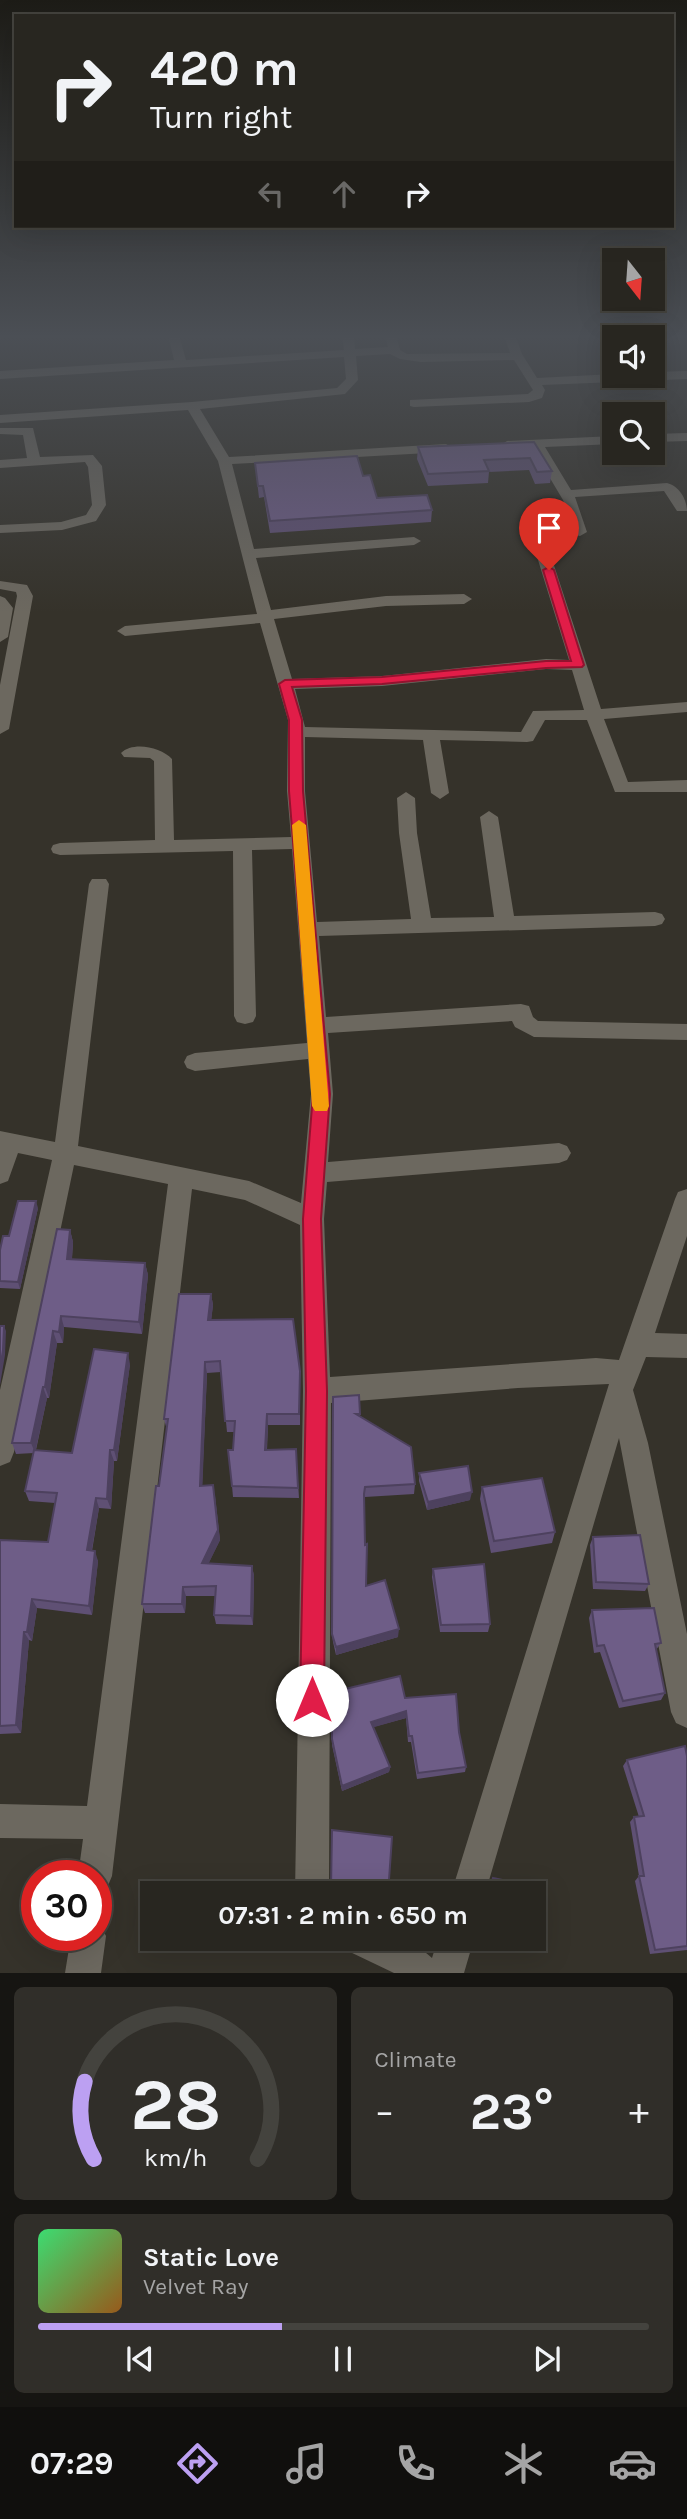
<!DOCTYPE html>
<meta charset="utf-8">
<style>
body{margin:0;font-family:Karla,sans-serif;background:#302e29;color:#f1f3f6;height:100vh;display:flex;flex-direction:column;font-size:26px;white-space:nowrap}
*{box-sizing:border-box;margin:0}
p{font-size:23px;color:#a5a5a5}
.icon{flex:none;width:38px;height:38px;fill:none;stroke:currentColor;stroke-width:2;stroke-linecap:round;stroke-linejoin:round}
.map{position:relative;height:1973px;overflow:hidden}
.side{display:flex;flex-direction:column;gap:14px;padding:14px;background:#161512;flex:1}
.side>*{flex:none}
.hud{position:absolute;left:14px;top:14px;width:660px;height:214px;border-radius:0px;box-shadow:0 7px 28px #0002,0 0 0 2px #44433e;background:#282620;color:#f1f3f6;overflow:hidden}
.needle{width:46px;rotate:163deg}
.tools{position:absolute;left:602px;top:248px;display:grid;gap:14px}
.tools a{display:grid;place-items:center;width:63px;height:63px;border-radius:0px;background:#282620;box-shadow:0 7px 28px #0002,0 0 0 2px #44433e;font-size:35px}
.speed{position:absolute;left:21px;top:1860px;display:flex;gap:14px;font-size:35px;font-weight:700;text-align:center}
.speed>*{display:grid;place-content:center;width:91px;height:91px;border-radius:50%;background:#282620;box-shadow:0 7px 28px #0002,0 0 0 2px #44433e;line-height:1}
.speed .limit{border:10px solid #d22;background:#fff;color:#111}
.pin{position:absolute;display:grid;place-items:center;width:60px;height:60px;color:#fff;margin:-72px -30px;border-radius:50% 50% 50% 0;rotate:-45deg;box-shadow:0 0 7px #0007}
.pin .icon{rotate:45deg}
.me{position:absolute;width:77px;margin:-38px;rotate:0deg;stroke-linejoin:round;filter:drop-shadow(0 0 5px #0008)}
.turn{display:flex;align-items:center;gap:24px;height:147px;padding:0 21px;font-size:32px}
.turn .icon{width:91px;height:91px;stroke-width:2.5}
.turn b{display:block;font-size:49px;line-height:60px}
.lanes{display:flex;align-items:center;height:66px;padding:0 21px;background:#0003;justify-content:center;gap:35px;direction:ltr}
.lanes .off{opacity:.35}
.big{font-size:52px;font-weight:700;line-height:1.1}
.side .card{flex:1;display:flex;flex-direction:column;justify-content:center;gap:10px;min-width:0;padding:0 24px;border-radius:10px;background:#302e29}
.side .dial{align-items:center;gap:0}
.dial svg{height:182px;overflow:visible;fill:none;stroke:#44433e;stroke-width:7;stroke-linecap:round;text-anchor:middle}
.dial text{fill:#f1f3f6;stroke:none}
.song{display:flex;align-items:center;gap:21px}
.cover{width:84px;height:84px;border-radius:10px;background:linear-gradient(135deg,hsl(140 70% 55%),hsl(30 70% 35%))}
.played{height:7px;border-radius:4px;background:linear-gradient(90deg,#bca0f2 40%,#44433e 40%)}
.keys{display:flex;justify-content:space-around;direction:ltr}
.heat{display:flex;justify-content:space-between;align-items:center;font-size:38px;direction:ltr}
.side .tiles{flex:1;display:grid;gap:14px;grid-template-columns:1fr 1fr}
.card:last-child{grid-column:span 2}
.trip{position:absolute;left:140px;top:1881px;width:406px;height:70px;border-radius:0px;background:#282620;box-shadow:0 7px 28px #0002,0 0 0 2px #44433e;font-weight:700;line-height:70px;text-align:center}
.tabs{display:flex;height:112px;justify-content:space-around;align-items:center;background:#100f0d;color:#a5a5a5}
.tabs .icon{width:49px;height:49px}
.tabs .active{color:#bca0f2}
.tabs b{font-size:32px;color:#f1f3f6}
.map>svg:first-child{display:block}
</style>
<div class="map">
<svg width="687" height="1973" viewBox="0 0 687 1973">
<rect width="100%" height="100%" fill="#35322a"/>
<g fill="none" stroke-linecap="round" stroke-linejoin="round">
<path fill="#6c685f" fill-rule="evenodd" d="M0,335H10L0,339Z
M168,335H179L186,360L344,350L342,335H354L355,349L388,347L385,335H396L400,350L407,354L510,353L504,335H515L522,354L537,378L614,374L653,376V372L687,371V379L542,385L545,390L542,398L529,402L414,407L410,406V400L528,394L533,390L514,360L421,362L400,359L390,354L356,356L358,380L345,394L200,409L229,457L446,444L452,448L446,452L232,464L254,549L414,537L421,541L414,545L256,558L271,610L386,596L464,594L472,599L464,604L386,606L274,619L292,679L382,676L546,659L569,660L534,547L541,543L548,547L601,709L687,702V712L604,719L628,782L687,780V792H615L587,720H545L533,741L527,742L440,740L449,793L440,799L431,793L423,740L305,737V791L317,922L411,919L399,833L397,798L406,792L415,798L417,833L431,918L494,917L480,817L489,811L498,817L514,916L655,912L662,914L665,919L662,924L655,926L319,936L326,1017L521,1004L529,1006L533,1017L538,1021L687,1024V1040L534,1037L515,1027L512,1021L328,1033L333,1094L328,1162L559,1143L567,1146L571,1153L567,1160L559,1163L327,1182L324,1219L330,1377L596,1358L619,1360L675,1199L678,1192L687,1189V1236L655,1333L687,1334V1358L646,1357L633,1390L648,1443L687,1634V1728L676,1723L671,1712L619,1438L485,1894H451L609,1384L518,1388L331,1403L329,1894H295L303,1391L300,1225L245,1200L192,1189L112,1876L107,1888L96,1893V1876H78L83,1839L0,1838V1804L87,1806L168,1184L74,1165L14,1452L10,1462L0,1466V1390L52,1160L18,1153L8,1181L0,1184V1131L55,1142L89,884L92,879H106L109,884L78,1146L249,1181L301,1203L311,1094L308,1059L195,1071L187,1068L184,1062L187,1056L195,1053L307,1043L292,849L252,850L256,1016L253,1022L245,1024L237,1022L234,1016L233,851L60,855L53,853L51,849L53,845L60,843L155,840L154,761L150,758L124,757L121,753C133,741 161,747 172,759L174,840L291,837L287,791L288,720L260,623L125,636L117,631L125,626L257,614L218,461L188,410L0,423V415L192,402L337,388L346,379L344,357L0,379V371L174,360ZM546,669L572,670L584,710L533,711L521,732L305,727L295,689L382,686Z
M0,428H33L40,457L93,455L102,466L106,505L96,521L62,530L0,533V525L61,522L86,515L92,505L88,467L85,462L0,468V460L27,458L23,435L0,434Z
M687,433V441L653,442V434Z
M614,436V444L545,447L571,490L667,483C679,486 687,499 687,511H677L664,491L575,497L587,532L580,536L575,535L563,500L532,448L507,449L501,445L507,441Z
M0,581L27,585L33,596L9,729L0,734V685L17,596L16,592L0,589Z
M0,596L5,598L13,608L8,637L0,642Z
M96,1922L100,1924L106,1936L101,1973H65L71,1936H96Z
M342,1939C377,1939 405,1933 432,1958L438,1939H474L464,1973H394L348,1951Z"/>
</g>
<path fill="#5f5074" d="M534,442L552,471L550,483L535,484L529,470L489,472L488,483L428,486L417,459L418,447Z
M255,463L363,476L377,498L432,510L431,522L270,533L264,497L259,498Z
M38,1208L20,1289L0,1288V1250L9,1236Z
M70,1230L73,1242L72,1259L145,1263L148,1275L142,1334L64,1327L63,1343H57L49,1398H47L36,1450L72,1453L130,1364L117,1461H114L111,1509L99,1508L92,1551L98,1561L92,1615L37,1608L32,1641L29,1640L21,1733L0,1734V1540L48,1542L55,1503L29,1501L25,1491L34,1453L16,1454L12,1443Z
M211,1294L213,1305L211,1320L300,1382V1425H268L267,1450L296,1449L299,1498L233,1497L232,1486L234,1432H227L221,1372L207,1373L202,1486L215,1496L220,1540L208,1564L252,1566L254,1576L253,1625L216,1624L214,1615L216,1596H186L185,1613H145L142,1604L167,1430L164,1419Z
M359,1395L360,1416L415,1484L414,1494L365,1497L364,1501L366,1586L398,1637L336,1655L333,1642L332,1634Z
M419,1473L470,1500L427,1510L419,1481Z
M482,1487L555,1532L552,1543L491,1553L480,1499Z
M593,1537L649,1584L645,1591L593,1589L590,1545Z
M433,1569L490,1624L488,1632H440L432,1577Z
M592,1610L661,1643L656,1650L665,1693L661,1700L619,1708L600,1652L594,1653L589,1618Z
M332,1692L405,1698L459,1732L466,1767L465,1772L417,1779L411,1742H408L406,1718L373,1727L390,1767L389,1772L342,1791L332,1745Z
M687,1756V1950L650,1954L635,1881L639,1876L630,1822L634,1817H639L623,1766L627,1760Z
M476,1939H528L529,1946L526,1950L473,1951Z"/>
<path fill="#4d415e" d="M36,1201L38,1208L20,1289L18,1282Z
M70,1230L73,1242L71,1271L67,1259Z
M145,1263L148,1275L142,1334L139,1322Z
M211,1294L213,1305L210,1332L208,1320Z
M61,1316L64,1327L63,1343L59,1332Z
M4,1326L6,1331L5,1355L0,1385V1369Z
M53,1331L57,1343L49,1398L45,1387Z
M128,1353L130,1364L117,1461L114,1450Z
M205,1362L207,1373L202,1496L200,1486Z
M43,1387L47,1398L35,1453L31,1443Z
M267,1414L268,1425L266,1460L265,1450Z
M110,1450L114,1461L111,1509L107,1499Z
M213,1485L220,1540L204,1573L202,1563Z
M472,1492L470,1500L427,1510L428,1502Z
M96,1498L99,1508L90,1560L87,1550Z
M95,1551L98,1561L92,1615L89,1606Z
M252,1566L254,1576L253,1625L251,1616Z
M183,1587L186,1596L185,1613L182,1604Z
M32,1599L37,1608L32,1641L27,1632Z
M399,1629L398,1637L336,1655V1647Z
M24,1632L29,1640L21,1733L16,1725Z
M406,1711V1718L371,1728V1722Z
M390,1767L389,1772L342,1791V1786Z"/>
<path fill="#6e5d87" stroke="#4d415e" stroke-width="2" d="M534,442L552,471L537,472L530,458L484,460L489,471L428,474L418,447Z
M357,456L363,476L370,475L377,498L427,495L432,510L270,521L263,486H258L255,463Z
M18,1201H36L18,1282L0,1281V1250L3,1236H9Z
M57,1229L70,1230L67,1259L145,1263L139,1322L61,1316L59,1332L53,1331L45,1387H43L31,1443H12Z
M179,1294H211L208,1320L293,1319L300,1371L299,1414H267L265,1450L296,1449L298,1488L232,1486L228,1450H233L235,1421H225L220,1361L205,1362L200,1486L213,1485L218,1530L202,1563L252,1566L251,1616L214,1615L216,1586L183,1587L182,1604H142L156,1486H159L168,1419H164Z
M0,1326H4L3,1350L0,1369Z
M94,1349L128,1353L114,1450H110L107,1499L96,1498L87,1550L95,1551L89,1606L32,1599L27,1632H24L16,1725L0,1726V1540L48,1542L57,1493L25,1491L34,1450L72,1453Z
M359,1395L360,1414H356L411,1447L415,1484L365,1487L364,1494L365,1545L367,1544L366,1586L385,1580L399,1629L336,1647L332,1634L333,1397Z
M468,1466L472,1492L428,1502L419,1473Z
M542,1478L555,1532L494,1541L482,1487Z
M640,1535L649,1584L596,1582L593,1537Z
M484,1564L490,1624L441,1625L433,1569Z
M654,1608L661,1643L655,1644L665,1693L623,1701L604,1645L597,1646L592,1610Z
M400,1676L405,1698L456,1694L459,1732L466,1767L418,1773L412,1736H409L406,1711L371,1722L390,1767L342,1786L332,1739V1692Z
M685,1746L687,1756V1946L655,1950L639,1876H644L634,1817L644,1816L627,1760Z
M332,1830L392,1837L388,1894H326V1890L331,1888Z
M493,1878L523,1884L524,1894H483V1892H489Z
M477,1939H528L529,1946L475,1948Z"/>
<linearGradient id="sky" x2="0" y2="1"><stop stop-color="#1d1c17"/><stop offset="0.55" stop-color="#4b4f55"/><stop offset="1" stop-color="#4b4f55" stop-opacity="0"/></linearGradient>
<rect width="687" height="612" fill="url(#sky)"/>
<path fill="#e11d48" stroke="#92132f" stroke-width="2" d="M549,567L554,570L584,665L582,667L546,668L382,684L292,687L302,720L303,791L330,1094L321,1219L327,1391L324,1700L321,1709L312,1713L304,1709L300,1700L306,1391L303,1219L313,1094L289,791V720L279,684L285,680L382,677L546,661H571L543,570Z"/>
<path fill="#f59e0b" d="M299,820L306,825L329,1106L327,1111H315L312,1106L292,825Z"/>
</svg>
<div class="tools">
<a><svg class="needle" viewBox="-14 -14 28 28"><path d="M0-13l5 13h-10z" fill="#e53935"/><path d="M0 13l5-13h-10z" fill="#a5a5a5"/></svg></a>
<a><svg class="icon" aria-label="sound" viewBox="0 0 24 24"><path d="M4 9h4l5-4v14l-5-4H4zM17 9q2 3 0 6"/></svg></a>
<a><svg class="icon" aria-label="search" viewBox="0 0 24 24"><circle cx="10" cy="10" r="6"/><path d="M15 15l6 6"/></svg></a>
</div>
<div class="speed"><div class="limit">30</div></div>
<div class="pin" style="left:549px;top:570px;background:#d93025"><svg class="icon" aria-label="arrive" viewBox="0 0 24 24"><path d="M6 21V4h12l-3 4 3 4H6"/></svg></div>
<svg class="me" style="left:312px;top:1700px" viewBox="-20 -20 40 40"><circle r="19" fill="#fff"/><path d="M0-13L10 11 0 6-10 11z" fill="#e11d48"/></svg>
<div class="trip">07:31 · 2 min · 650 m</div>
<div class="hud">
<div class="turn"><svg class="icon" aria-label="right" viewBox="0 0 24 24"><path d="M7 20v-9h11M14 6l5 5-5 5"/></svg><div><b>420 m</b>Turn right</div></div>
<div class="lanes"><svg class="icon off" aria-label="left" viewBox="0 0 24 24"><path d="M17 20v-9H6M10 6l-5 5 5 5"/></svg><svg class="icon off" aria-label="ahead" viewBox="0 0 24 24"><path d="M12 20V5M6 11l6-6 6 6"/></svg><svg class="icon" aria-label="right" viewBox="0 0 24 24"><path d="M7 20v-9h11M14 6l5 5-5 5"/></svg></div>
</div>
</div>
<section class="side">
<div class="tiles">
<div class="card dial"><svg viewBox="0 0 100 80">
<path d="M14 69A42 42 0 1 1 86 69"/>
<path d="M14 69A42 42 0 0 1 10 35" stroke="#bca0f2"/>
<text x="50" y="56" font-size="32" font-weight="700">28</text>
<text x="50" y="72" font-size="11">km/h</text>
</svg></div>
<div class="card"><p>Climate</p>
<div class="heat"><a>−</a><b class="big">23°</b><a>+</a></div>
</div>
<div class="card">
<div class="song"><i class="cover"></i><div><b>Static Love</b><p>Velvet Ray</p></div></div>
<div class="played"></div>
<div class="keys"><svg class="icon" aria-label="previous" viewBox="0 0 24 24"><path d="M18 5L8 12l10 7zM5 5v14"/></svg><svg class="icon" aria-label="pause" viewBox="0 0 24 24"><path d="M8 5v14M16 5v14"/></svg><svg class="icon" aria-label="next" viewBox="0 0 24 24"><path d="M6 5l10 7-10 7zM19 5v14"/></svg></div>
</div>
</div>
</section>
<nav class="tabs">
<b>07:29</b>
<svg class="icon active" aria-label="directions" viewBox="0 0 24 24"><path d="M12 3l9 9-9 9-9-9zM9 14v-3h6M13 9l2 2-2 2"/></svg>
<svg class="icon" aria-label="music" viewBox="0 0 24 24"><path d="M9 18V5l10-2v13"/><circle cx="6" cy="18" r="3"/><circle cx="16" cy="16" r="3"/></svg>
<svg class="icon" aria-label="phone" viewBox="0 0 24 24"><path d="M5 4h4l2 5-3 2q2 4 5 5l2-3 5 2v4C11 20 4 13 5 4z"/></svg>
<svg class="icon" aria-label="climate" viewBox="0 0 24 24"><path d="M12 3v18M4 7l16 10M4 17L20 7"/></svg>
<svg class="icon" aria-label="car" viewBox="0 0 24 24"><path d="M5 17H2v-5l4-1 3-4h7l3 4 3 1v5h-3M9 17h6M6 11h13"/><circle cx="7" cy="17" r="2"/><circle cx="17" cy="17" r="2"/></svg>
</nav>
